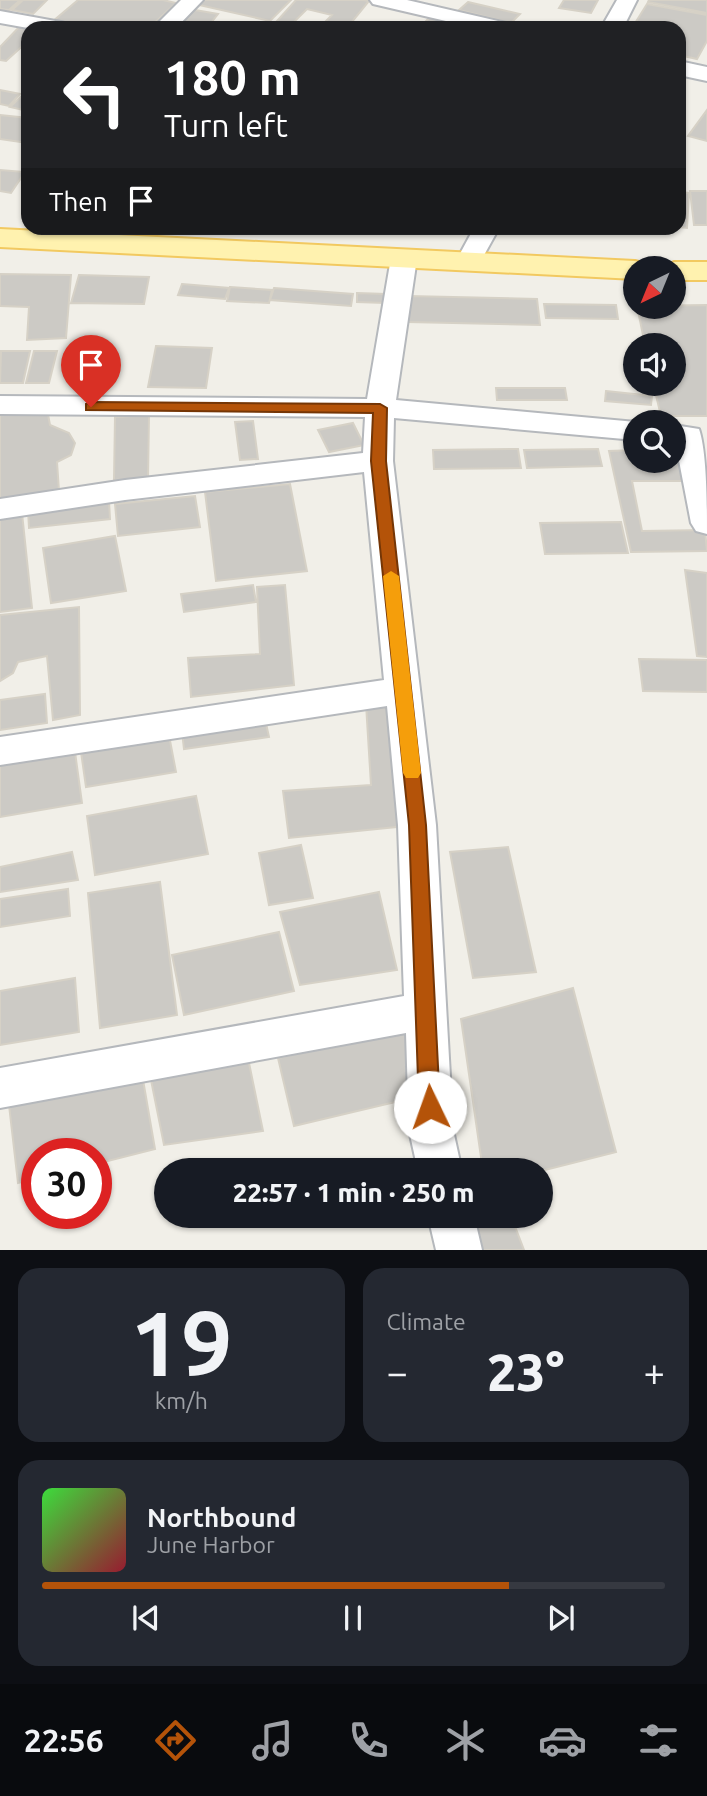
<!DOCTYPE html>
<meta charset="utf-8">
<style>
body{margin:0;font-family:Ubuntu,sans-serif;background:#242831;color:#f1f3f6;height:100vh;display:flex;flex-direction:column;font-size:26px;white-space:nowrap}
*{box-sizing:border-box;margin:0}
p{font-size:23px;color:#9ea1a6}
.icon{flex:none;width:38px;height:38px;fill:none;stroke:currentColor;stroke-width:2;stroke-linecap:round;stroke-linejoin:round}
.map{position:relative;height:1250px;overflow:hidden}
.details{display:flex;flex-direction:column;gap:18px;padding:18px;background:#0d0f14;flex:1}
.details>*{flex:none}
.top-card{position:absolute;left:21px;top:21px;width:665px;height:214px;border-radius:21px;box-shadow:0 2px 5px #0004;background:#202124;color:#fff;overflow:hidden}
.needle{width:46px;rotate:223deg}
.buttons{position:absolute;left:623px;top:256px;display:grid;gap:14px}
.buttons a{display:grid;place-items:center;width:63px;height:63px;border-radius:50%;background:#171b24;box-shadow:0 2px 5px #0004;font-size:35px}
.speed{position:absolute;left:21px;top:1138px;display:flex;gap:14px;font-size:35px;font-weight:700;text-align:center}
.speed>*{display:grid;place-content:center;width:91px;height:91px;border-radius:50%;background:#171b24;box-shadow:0 2px 5px #0004;line-height:1}
.speed .limit{border:10px solid #d22;background:#fff;color:#111}
.pin{position:absolute;display:grid;place-items:center;width:60px;height:60px;color:#fff;margin:-72px -30px;border-radius:50% 50% 50% 0;rotate:-45deg;box-shadow:0 0 7px #0007}
.pin .icon{rotate:45deg}
.me{position:absolute;width:77px;margin:-38px;rotate:357deg;stroke-linejoin:round;filter:drop-shadow(0 0 5px #0008)}
.turn{display:flex;align-items:center;gap:24px;height:147px;padding:0 28px;font-size:32px}
.turn .icon{width:91px;height:91px;stroke-width:2.5}
.turn b{display:block;font-size:49px;line-height:60px}
.then{display:flex;align-items:center;height:66px;padding:0 28px;background:#0003;gap:14px;font-size:26px}
.big{font-size:52px;font-weight:800;line-height:1.1}
.details .widget{flex:1;display:flex;flex-direction:column;justify-content:center;gap:10px;min-width:0;padding:0 24px;border-radius:21px;background:#242831}
.details .dial{align-items:center;gap:0}
.dial b{font-size:91px;line-height:1}
.song{display:flex;align-items:center;gap:21px}
.cover{width:84px;height:84px;border-radius:10px;background:linear-gradient(135deg,hsl(120 70% 55%),hsl(350 70% 35%))}
.played{height:7px;border-radius:4px;background:linear-gradient(90deg,#b45309 75%,#363941 75%)}
.keys{display:flex;justify-content:space-around;direction:ltr}
.heat{display:flex;justify-content:space-between;align-items:center;font-size:38px;direction:ltr}
.details .tiles{flex:1;display:grid;gap:18px;grid-template-columns:1fr 1fr}
.widget:last-child{grid-column:span 2}
.trip{position:absolute;left:154px;top:1158px;width:399px;height:70px;border-radius:35px;background:#171b24;box-shadow:0 2px 5px #0004;font-weight:800;line-height:70px;text-align:center}
.tab-bar{display:flex;height:112px;justify-content:space-around;align-items:center;background:#090b0e;color:#9ea1a6}
.tab-bar .icon{width:49px;height:49px}
.tab-bar .active{color:#b45309}
.tab-bar b{font-size:32px;color:#f1f3f6}
.map>svg:first-child{display:block}
</style>
<div class="map">
<svg width="707" height="1250" viewBox="0 0 707 1250">
<rect width="100%" height="100%" fill="#f1efe8"/>
<path fill="#cccac5" stroke="#d6d1c6" stroke-width="2" d="M0,0H20L9,10L0,9Z
M23,0H47L33,14L12,10Z
M78,0H163L176,3L149,28H84L52,22Z
M205,0H291L270,21L199,5Z
M296,0H363L369,1L347,28H319L332,15L307,9L291,25L276,22Z
M564,0H598L591,13L559,8Z
M649,0H707V13L648,2Z
M468,2L520,14L511,23L459,10Z
M647,4L707,15V41L697,59L679,55V28H632Z
M195,10L218,14L207,28H177Z
M431,16L480,28H433L422,25Z
M21,25L39,28H28V41L6,61L0,60V47Z
M0,90L20,94L9,106L0,104Z
M28,90V111L10,107Z
M707,110V141L688,136Z
M0,115L28,118V143L0,139Z
M0,170L25,172L11,193L0,191Z
M690,191H707V225H694Z
M679,192L689,193L687,228L679,227Z
M0,274L71,275L66,338L27,340L29,307L0,306Z
M79,275L149,277L144,304L71,303Z
M182,284L229,288L225,299L178,295Z
M230,287L272,290L269,303L227,301Z
M274,288L353,294L351,306L270,300Z
M357,293L386,294L385,303L357,302Z
M408,296L537,299L540,325L408,322Z
M544,304L616,305L618,319L546,318Z
M707,305V416H661L653,383H674V345H645L637,306Z
M156,346L212,348L206,388L148,387Z
M1,351H30L23,383H0Z
M34,351H57L49,383H26Z
M496,388H565L567,400H497Z
M606,391L652,396L651,405L605,401Z
M47,409L50,425L69,433L75,443L71,455L57,462L59,491L0,499V412Z
M149,415L148,478L114,480L115,417Z
M253,421L258,459L240,460L235,422Z
M353,423L364,445L329,452L318,430Z
M518,449L521,468L434,469L433,450Z
M598,449L602,466L527,468L524,450Z
M683,449L693,481H632L642,531L705,530L707,551L631,552L609,451L635,450V460H674V450Z
M290,484L307,571L216,581L205,492Z
M195,496L200,527L118,536L115,504Z
M109,501L110,519L29,528L28,510Z
M22,513L32,608L0,612V516Z
M621,522L628,553L545,554L540,523Z
M115,536L126,591L51,603L43,548Z
M685,570L707,573V657L697,656Z
M253,585L256,602L184,612L181,594Z
M285,585L294,685L191,697L188,658L260,654L257,587Z
M79,607L80,715L53,720L47,656L18,662L13,673L0,681V615Z
M639,659L707,660V692L643,691Z
M45,694L47,723L0,730V700Z
M395,703L406,826L289,838L283,791L371,785L366,704Z
M265,719L269,737L184,749L182,732Z
M168,730L176,772L86,787L80,745Z
M75,752L82,803L0,817V765Z
M196,796L208,854L95,875L87,816Z
M301,845L313,898L269,905L259,853Z
M508,847L536,972L473,978L450,852Z
M72,852L78,880L0,892V867Z
M160,882L177,1015L100,1028L88,893Z
M68,889L70,916L0,927V899Z
M379,892L397,970L300,985L280,912Z
M279,932L294,991L184,1015L172,955Z
M75,978L79,1032L0,1045V991Z
M573,988L616,1152L541,1171H483L461,1019Z
M409,1028L429,1094L294,1126L278,1058Z
M248,1058L263,1131L164,1145L151,1080Z
M142,1074L155,1149L96,1164V1153H37V1178L18,1183L9,1105Z
M456,1216H511L524,1250H467Z"/>
<g fill="none" stroke-linecap="round" stroke-linejoin="round">
<g stroke="#b5b8bc" stroke-width="4">
<path id="minor" d="M181,0H203L176,28H153Z
M370,0H407L511,24L515,28H476L373,4Z
M617,0H637L623,28H601Z
M0,11L61,22L68,24L72,28H28L0,23Z
M679,61L707,67V81L679,75Z
M474,228H499L478,266L469,269L460,266L456,261Z
M404,250L413,253L417,258L396,400L636,422L635,440L394,418L393,461L436,825L453,1130L462,1171H418L409,1130L406,1033L0,1108V1068L404,996L398,825L387,706L0,765V737L384,680L364,472L125,500L0,519V499L125,480L363,453L365,417L0,414V396L367,399L391,258L395,253Z
M674,425L699,429C707,452 707,506 707,534L696,531L691,523L676,445L674,444Z
M428,1216H474L482,1250H436Z"/>
</g>
<g stroke="#f2c960" stroke-width="4">
<path id="major" d="M0,229L635,261L646,264L649,268H635V279L0,247Z
M674,262H707V280H674V268H661Z"/>
</g>
<use href="#minor" fill="#fff" fill-rule="evenodd"/>
<use href="#major" fill="#fff2af" fill-rule="evenodd"/>
</g>
<path fill="#b45309" stroke="#753606" stroke-width="2" d="M91,402L380,404L387,408L386,461L426,825L440,1107L437,1113L430,1116L422,1113L419,1107L409,825L371,461L373,413L86,410V404Z"/>
<path fill="#f59e0b" d="M391,571L399,576L421,773L418,778H406L403,773L383,576Z"/>
</svg>
<div class="buttons">
<a><svg class="needle" viewBox="-14 -14 28 28"><path d="M0-13l5 13h-10z" fill="#e53935"/><path d="M0 13l5-13h-10z" fill="#9ea1a6"/></svg></a>
<a><svg class="icon" aria-label="sound" viewBox="0 0 24 24"><path d="M4 9h4l5-4v14l-5-4H4zM17 9q2 3 0 6"/></svg></a>
<a><svg class="icon" aria-label="search" viewBox="0 0 24 24"><circle cx="10" cy="10" r="6"/><path d="M15 15l6 6"/></svg></a>
</div>
<div class="speed"><div class="limit">30</div></div>
<div class="pin" style="left:91px;top:407px;background:#d93025"><svg class="icon" aria-label="arrive" viewBox="0 0 24 24"><path d="M6 21V4h12l-3 4 3 4H6"/></svg></div>
<svg class="me" style="left:430px;top:1107px" viewBox="-20 -20 40 40"><circle r="19" fill="#fff"/><path d="M0-13L10 11 0 6-10 11z" fill="#b45309"/></svg>
<div class="trip">22:57 · 1 min · 250 m</div>
<div class="top-card">
<div class="turn"><svg class="icon" aria-label="left" viewBox="0 0 24 24"><path d="M17 20v-9H6M10 6l-5 5 5 5"/></svg><div><b>180 m</b>Turn left</div></div>
<div class="then">Then<svg class="icon" aria-label="arrive" viewBox="0 0 24 24"><path d="M6 21V4h12l-3 4 3 4H6"/></svg></div>
</div>
</div>
<section class="details">
<div class="tiles">
<div class="widget dial"><b>19</b><p>km/h</p></div>
<div class="widget"><p>Climate</p>
<div class="heat"><a>−</a><b class="big">23°</b><a>+</a></div>
</div>
<div class="widget">
<div class="song"><i class="cover"></i><div><b>Northbound</b><p>June Harbor</p></div></div>
<div class="played"></div>
<div class="keys"><svg class="icon" aria-label="previous" viewBox="0 0 24 24"><path d="M18 5L8 12l10 7zM5 5v14"/></svg><svg class="icon" aria-label="pause" viewBox="0 0 24 24"><path d="M8 5v14M16 5v14"/></svg><svg class="icon" aria-label="next" viewBox="0 0 24 24"><path d="M6 5l10 7-10 7zM19 5v14"/></svg></div>
</div>
</div>
</section>
<nav class="tab-bar">
<b>22:56</b>
<svg class="icon active" aria-label="directions" viewBox="0 0 24 24"><path d="M12 3l9 9-9 9-9-9zM9 14v-3h6M13 9l2 2-2 2"/></svg>
<svg class="icon" aria-label="music" viewBox="0 0 24 24"><path d="M9 18V5l10-2v13"/><circle cx="6" cy="18" r="3"/><circle cx="16" cy="16" r="3"/></svg>
<svg class="icon" aria-label="phone" viewBox="0 0 24 24"><path d="M5 4h4l2 5-3 2q2 4 5 5l2-3 5 2v4C11 20 4 13 5 4z"/></svg>
<svg class="icon" aria-label="climate" viewBox="0 0 24 24"><path d="M12 3v18M4 7l16 10M4 17L20 7"/></svg>
<svg class="icon" aria-label="car" viewBox="0 0 24 24"><path d="M5 17H2v-5l4-1 3-4h7l3 4 3 1v5h-3M9 17h6M6 11h13"/><circle cx="7" cy="17" r="2"/><circle cx="17" cy="17" r="2"/></svg>
<svg class="icon" aria-label="filters" viewBox="0 0 24 24"><path d="M4 7h16M4 17h16"/><circle cx="9" cy="7" r="2"/><circle cx="15" cy="17" r="2"/></svg>
</nav>
